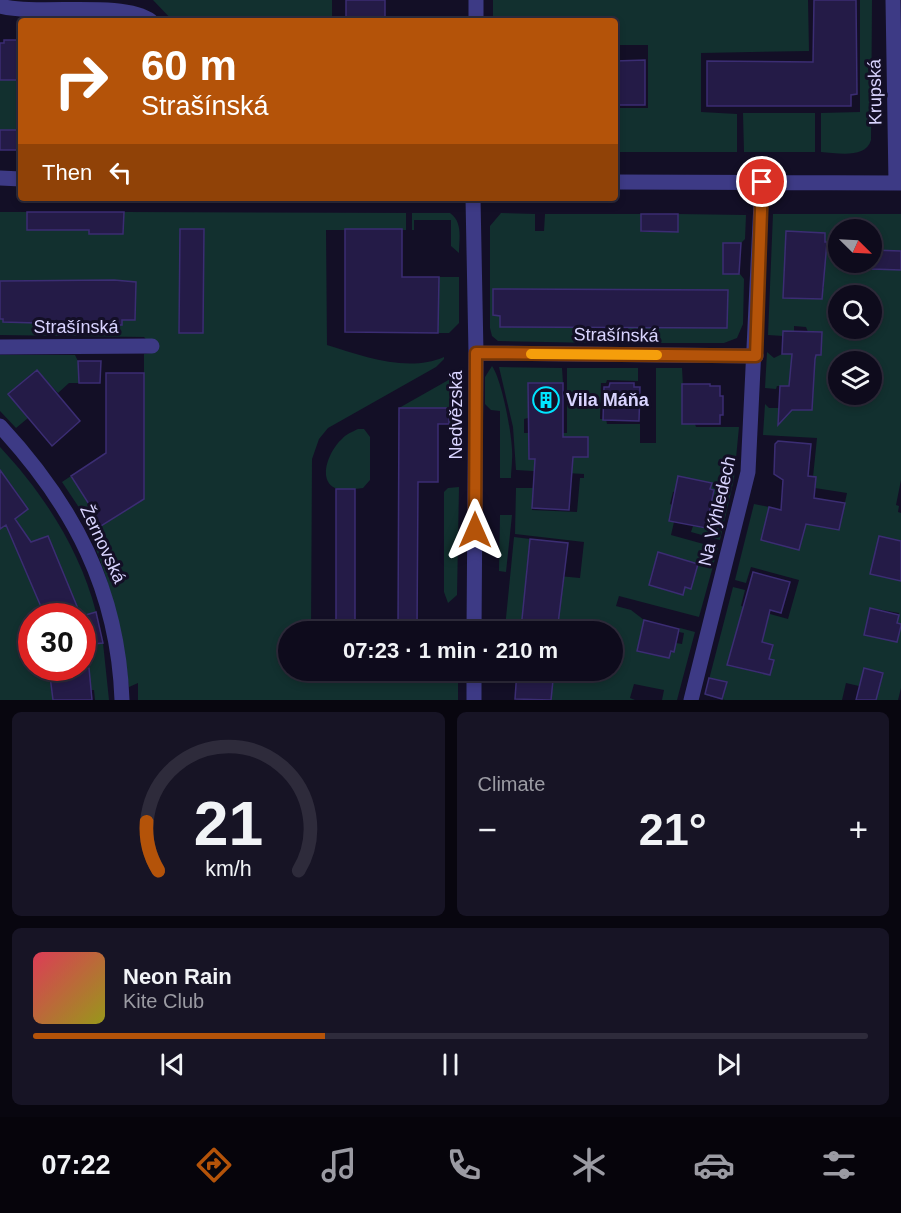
<!DOCTYPE html>
<meta charset="utf-8">
<style>
body{margin:0;font-family:Helvetica,sans-serif;background:#171425;color:#f1f3f6;height:100vh;display:flex;flex-direction:column;font-size:22px;white-space:nowrap}
*{box-sizing:border-box;margin:0}
p{font-size:20px;color:#9b9ba3}
.icon{flex:none;width:33px;height:33px;fill:none;stroke:currentColor;stroke-width:2;stroke-linecap:round;stroke-linejoin:round}
.map{position:relative;height:700px;overflow:hidden}
.panel{display:flex;flex-direction:column;gap:12px;padding:12px;background:#08060f;flex:1}
.panel>*{flex:none}
.banner{position:absolute;left:18px;top:18px;width:600px;height:183px;border-radius:6px;box-shadow:0 3px 9px #0003,0 0 0 2px #2e2b3b;background:#b45309;color:#fff;overflow:hidden}
.needle{width:39px;rotate:114deg}
.tools{position:absolute;left:828px;top:219px;display:grid;gap:12px}
.tools a{display:grid;place-items:center;width:54px;height:54px;border-radius:50%;background:#0e0b1c;box-shadow:0 3px 9px #0003,0 0 0 2px #2e2b3b;font-size:30px}
.speed{position:absolute;left:18px;top:603px;display:flex;gap:12px;font-size:30px;font-weight:700;text-align:center}
.speed>*{display:grid;place-content:center;width:78px;height:78px;border-radius:50%;background:#0e0b1c;box-shadow:0 3px 9px #0003,0 0 0 2px #2e2b3b;line-height:1}
.speed .limit{border:9px solid #d22;background:#fff;color:#111}
.pin{position:absolute;display:grid;place-items:center;width:51px;height:51px;color:#fff;margin:-26px;border:3px solid #fff;border-radius:50%;box-shadow:0 2px 6px #0007}
.me{position:absolute;width:66px;margin:-33px;rotate:0deg;stroke-linejoin:round;filter:drop-shadow(0 0 4px #0008)}
.turn{display:flex;align-items:center;gap:21px;height:126px;padding:0 24px;font-size:27px}
.turn .icon{width:78px;height:78px;stroke-width:2.5}
.turn b{display:block;font-size:42px;line-height:51px}
.then{display:flex;align-items:center;height:57px;padding:0 24px;background:#0003;gap:12px;font-size:22px}
.big{font-size:45px;font-weight:800;line-height:1.1}
.panel .widget{flex:1;display:flex;flex-direction:column;justify-content:center;gap:9px;min-width:0;padding:0 21px;border-radius:9px;background:#171425}
.panel .dial{align-items:center;gap:0}
.dial svg{height:156px;overflow:visible;fill:none;stroke:#2e2b3b;stroke-width:7;stroke-linecap:round;text-anchor:middle}
.dial text{fill:#f1f3f6;stroke:none}
.song{display:flex;align-items:center;gap:18px}
.cover{width:72px;height:72px;border-radius:9px;background:linear-gradient(135deg,hsl(350 70% 55%),hsl(60 70% 35%))}
.played{height:6px;border-radius:3px;background:linear-gradient(90deg,#b45309 35%,#2e2b3b 35%)}
.keys{display:flex;justify-content:space-around;direction:ltr}
.heat{display:flex;justify-content:space-between;align-items:center;font-size:33px;direction:ltr}
.panel .tiles{flex:1;display:grid;gap:12px;grid-template-columns:1fr 1fr}
.widget:last-child{grid-column:span 2}
.trip{position:absolute;left:278px;top:621px;width:345px;height:60px;border-radius:30px;background:#0e0b1c;box-shadow:0 3px 9px #0003,0 0 0 2px #2e2b3b;font-weight:800;line-height:60px;text-align:center}
.dock{display:flex;height:96px;justify-content:space-around;align-items:center;background:#06040b;color:#9b9ba3}
.dock .icon{width:42px;height:42px}
.dock .on{color:#b45309}
.dock b{font-size:27px;color:#f1f3f6}
.map>svg:first-child{display:block}
</style>
<div class="map">
<svg width="901" height="700" viewBox="0 0 901 700">
<rect width="100%" height="100%" fill="#130f26"/>
<path fill="#12302f" fill-rule="evenodd" d="M153,0H332V21H173Z
M493,0H808L809,51L701,53V112L737,114V152H615L616,108H648V45H615V21H493Z
M860,0H872L871,140C866,159 837,153 821,152V113L860,112Z
M0,80H21V126H16V130H0Z
M743,113H815V152H744Z
M0,212H27V230H45V212H48V230H58V212H75V230H89V234H123L124,212L406,213V230H326L327,345C363,356 407,373 444,357V359L436,367L328,428L319,439L312,459L311,631H375L288,632V670L458,671V700H138V683L129,687C123,633 112,588 91,537L95,535L93,531L144,499V354L151,353L152,346L144,337L0,335V319H3L4,322L105,325H121L122,320H135L136,283L114,280L0,281Z
M412,213H450C463,222 459,238 459,253L451,246V220H414V230H412Z
M501,213L535,214V231H544L545,214H641V232H677L678,214L746,215L745,239L741,243H723V274H740L744,279L743,324L737,338L724,343H628V328H727V290L521,289L493,290V315L500,316V327H597V343L498,341L492,336L490,328V226Z
M773,214H901V480L896,505L899,506L898,512L901,513V624L897,623L899,613L871,608L867,623L868,636L897,642L901,626V688L898,700H876L883,673L864,668L859,686L846,683L842,700H725L705,695L733,587L745,590L741,606L788,619L799,580L751,567L746,583L735,580L754,504L769,507L762,540L799,550L807,516L839,530L847,493L815,488L816,477H813L817,438L763,435L765,404L769,408H779L784,417L788,414L789,410H811L813,387L777,386L776,389L765,388L767,352L774,358L782,354H792V358L815,359L816,355H821L822,332H808L806,327L794,326V331H783V336L768,335ZM838,230H872L873,269L863,268V262H838ZM787,231L802,232L827,242L824,259V288L801,299L784,298ZM838,296H872V328H838ZM838,362H872V394H838ZM764,633L762,642L773,645L769,659L774,661L770,675L729,666L731,650Z
M439,277H459V323L449,333H438Z
M0,355H75L78,361L79,383H69L58,393L36,370L8,394L28,418L16,428L0,411Z
M492,366C502,380 514,441 512,460C512,466 511,471 511,478H500V411L491,410L485,404V377Z
M499,367L562,368L563,383H528V418L524,419V433H567V368H638V381L607,380L606,383H601L600,419H606L607,424H640V443H656V368H682L685,424H695L696,427H739L734,479L720,540L691,532L693,526L706,528L714,491L710,489L711,483L673,492L670,504L672,505L669,520L674,522L671,535L718,548L699,617L619,596L616,606L631,610L644,620L637,651L669,658L676,643L682,644L684,633L679,632L680,628L695,632L677,700H662L664,690L634,684L630,698L635,700H551L553,671H548L612,670V632L561,631L562,628L558,627L560,603L524,600L521,629L505,628L514,537L530,539L526,573L580,578L584,542L515,534L516,488H533L532,510L577,512L580,478H584V474L516,470L513,427ZM658,552L698,564L691,589L685,587L683,595L665,590L667,585L650,579Z
M452,378L459,381V418L449,424V408H399Z
M358,429H364L370,437V480L363,488C355,489 342,491 335,488C316,479 331,448 342,439C346,434 352,432 358,429Z
M0,447C44,494 80,550 96,612L82,616H32V668H49L53,700H0V529L17,522L15,519L28,509L10,483L0,475ZM48,536L44,612L18,554L28,544Z
M71,476L94,512L86,518L62,482Z
M459,487L457,595L448,603L444,592V492L448,488Z
M500,515H512L506,572L499,571Z
M103,643L109,700H95L94,690H90L85,645Z"/>
<path fill="#241b47" stroke="#3b2d73" stroke-width="1.5" d="M346,0H385V21H346Z
M814,0H856L857,94L851,95V106H707V61L813,62Z
M4,40H20L21,80H0V43H4Z
M645,60V105H615V61Z
M0,130H21V150H0Z
M27,212H124L123,234H89V230H27Z
M641,214H678V232L641,231Z
M180,229H204L203,333H179Z
M345,229H402V277H439L438,333L345,332Z
M786,231L825,233V242H827L822,299L783,298Z
M723,243H741L739,274H723Z
M872,250L901,251V270L872,269Z
M114,280L136,282L135,320H122V325H105L3,322V319H0V281Z
M493,289L728,290L727,328L500,327V316L493,315Z
M783,331L822,332L821,355H816L815,359L812,410H792L778,425L780,386H789L792,354H782Z
M78,361H101L100,383H79Z
M37,370L80,421L52,446L8,394Z
M106,373H144V499L93,531L86,518L94,512L71,476L106,453Z
M528,383H563V437H588V457H573L569,510L532,508L535,459H529Z
M610,383H634V387H640L639,421L603,420L604,387H609Z
M682,384H710V386H720V396H723V415H720V424H682Z
M399,408H449V424H438V482H418L417,632H398Z
M778,441L811,444L808,476L816,477L814,498L845,503L839,530L806,524L799,550L761,540L769,507L781,510L783,480L774,474L775,444Z
M0,470L28,509L15,519L31,542L48,536L81,616H45L6,525L0,529Z
M678,476L712,483L710,489L714,490L706,528L669,521Z
M336,489H355V631H336Z
M879,536L901,541V581L870,574Z
M530,539L568,543L557,632L521,629Z
M658,552L698,564L691,589L685,587L683,595L649,585Z
M753,572L790,582L781,613L770,610L762,642L773,645L769,659L774,660L770,675L727,665Z
M870,608L899,615L897,623L901,624V626L897,642L864,635Z
M96,612L103,643L82,645V616Z
M644,620L679,629L674,652L671,651L669,658L637,651Z
M49,668H89L92,700H53Z
M864,668L883,673L876,700H856Z
M517,670H554L551,700L515,699Z
M709,678L727,682L722,699L705,694Z"/>
<g fill="none" stroke-linecap="round" stroke-linejoin="round">
<path stroke="#3d3a85" stroke-width="15" d="M893,0L896,183
M0,6C39,16 122,0 151,21
M476,21V0
M0,178L21,179
M615,182L901,183
M473,198L476,353L474,632
M0,347L152,346
M476,353L756,356
M0,426C74,506 118,590 122,700
M474,700V670
M691,700L748,472L762,182"/>
</g>
<g fill="none" stroke-linecap="round" stroke-linejoin="round">
<g stroke="#753606" stroke-width="15">
<path id="route" d="M475,530L476,353L756,356L762,182"/>
</g>
<use href="#route" stroke="#b45309" stroke-width="10"/>
<path stroke="#f59e0b" stroke-width="10" d="M531,354L657,355"/>
</g>
<defs>
<g id="building-ring" transform="scale(1.35)"><circle r="9.5" fill="#130f26" stroke="#00e5ff" stroke-width="1.5"/><path d="M-4-6H4V6H1V3H-1V6H-4ZM-2.5-4.3h1.7v1.8h-1.7ZM.8-4.3h1.7v1.8H.8ZM-2.5-1h1.7V.8h-1.7ZM.8-1h1.7V.8H.8Z" fill="#00e5ff"/></g>
</defs>
<g fill-rule="evenodd">
<use href="#building-ring" x="546" y="400"/>
</g>
<g text-anchor="middle" dominant-baseline="central" stroke-width="6" stroke-linejoin="round" paint-order="stroke">
<g font-size="18" fill="#d9d4ff" stroke="#130f26">
<text transform="translate(875 92) rotate(-91)">Krupská</text>
<text x="76" y="327">Strašínská</text>
<text transform="translate(616 335) rotate(1)">Strašínská</text>
<text transform="translate(456 415) rotate(-90)">Nedvězská</text>
<text transform="translate(717 511) rotate(-77)">Na Výhledech</text>
<text transform="translate(103 544) rotate(65)">Žernovská</text>
</g>
<g font-size="18" font-weight="bold" fill="#d9d4ff" stroke="#130f26" text-anchor="start">
<text x="566" y="400">Vila Máňa</text>
</g>
</g>
</svg>
<div class="tools">
<a><svg class="needle" viewBox="-14 -14 28 28"><path d="M0-13l5 13h-10z" fill="#e53935"/><path d="M0 13l5-13h-10z" fill="#9b9ba3"/></svg></a>
<a><svg class="icon" aria-label="search" viewBox="0 0 24 24"><circle cx="10" cy="10" r="6"/><path d="M15 15l6 6"/></svg></a>
<a><svg class="icon" aria-label="layers" viewBox="0 0 24 24"><path d="M12 4l9 5-9 5-9-5zM3 14l9 5 9-5"/></svg></a>
</div>
<div class="speed"><div class="limit">30</div></div>
<div class="pin" style="left:762px;top:182px;background:#d93025"><svg class="icon" aria-label="arrive" viewBox="0 0 24 24"><path d="M6 21V4h12l-3 4 3 4H6"/></svg></div>
<svg class="me" style="left:475px;top:530px" viewBox="-20 -20 40 40"><path d="M0-17L14 15 0 8-14 15z" fill="#b45309" stroke="#fff" stroke-width="4"/></svg>
<div class="trip">07:23 · 1 min · 210 m</div>
<div class="banner">
<div class="turn"><svg class="icon" aria-label="right" viewBox="0 0 24 24"><path d="M7 20v-9h11M14 6l5 5-5 5"/></svg><div><b>60 m</b>Strašínská</div></div>
<div class="then">Then<svg class="icon" aria-label="left" viewBox="0 0 24 24"><path d="M17 20v-9H6M10 6l-5 5 5 5"/></svg></div>
</div>
</div>
<section class="panel">
<div class="tiles">
<div class="widget dial"><svg viewBox="0 0 100 80">
<path d="M14 69A42 42 0 1 1 86 69"/>
<path d="M14 69A42 42 0 0 1 8 44" stroke="#b45309"/>
<text x="50" y="56" font-size="32" font-weight="700">21</text>
<text x="50" y="72" font-size="11">km/h</text>
</svg></div>
<div class="widget"><p>Climate</p>
<div class="heat"><a>−</a><b class="big">21°</b><a>+</a></div>
</div>
<div class="widget">
<div class="song"><i class="cover"></i><div><b>Neon Rain</b><p>Kite Club</p></div></div>
<div class="played"></div>
<div class="keys"><svg class="icon" aria-label="previous" viewBox="0 0 24 24"><path d="M18 5L8 12l10 7zM5 5v14"/></svg><svg class="icon" aria-label="pause" viewBox="0 0 24 24"><path d="M8 5v14M16 5v14"/></svg><svg class="icon" aria-label="next" viewBox="0 0 24 24"><path d="M6 5l10 7-10 7zM19 5v14"/></svg></div>
</div>
</div>
</section>
<nav class="dock">
<b>07:22</b>
<svg class="icon on" aria-label="directions" viewBox="0 0 24 24"><path d="M12 3l9 9-9 9-9-9zM9 14v-3h6M13 9l2 2-2 2"/></svg>
<svg class="icon" aria-label="music" viewBox="0 0 24 24"><path d="M9 18V5l10-2v13"/><circle cx="6" cy="18" r="3"/><circle cx="16" cy="16" r="3"/></svg>
<svg class="icon" aria-label="phone" viewBox="0 0 24 24"><path d="M5 4h4l2 5-3 2q2 4 5 5l2-3 5 2v4C11 20 4 13 5 4z"/></svg>
<svg class="icon" aria-label="climate" viewBox="0 0 24 24"><path d="M12 3v18M4 7l16 10M4 17L20 7"/></svg>
<svg class="icon" aria-label="car" viewBox="0 0 24 24"><path d="M5 17H2v-5l4-1 3-4h7l3 4 3 1v5h-3M9 17h6M6 11h13"/><circle cx="7" cy="17" r="2"/><circle cx="17" cy="17" r="2"/></svg>
<svg class="icon" aria-label="filters" viewBox="0 0 24 24"><path d="M4 7h16M4 17h16"/><circle cx="9" cy="7" r="2"/><circle cx="15" cy="17" r="2"/></svg>
</nav>
